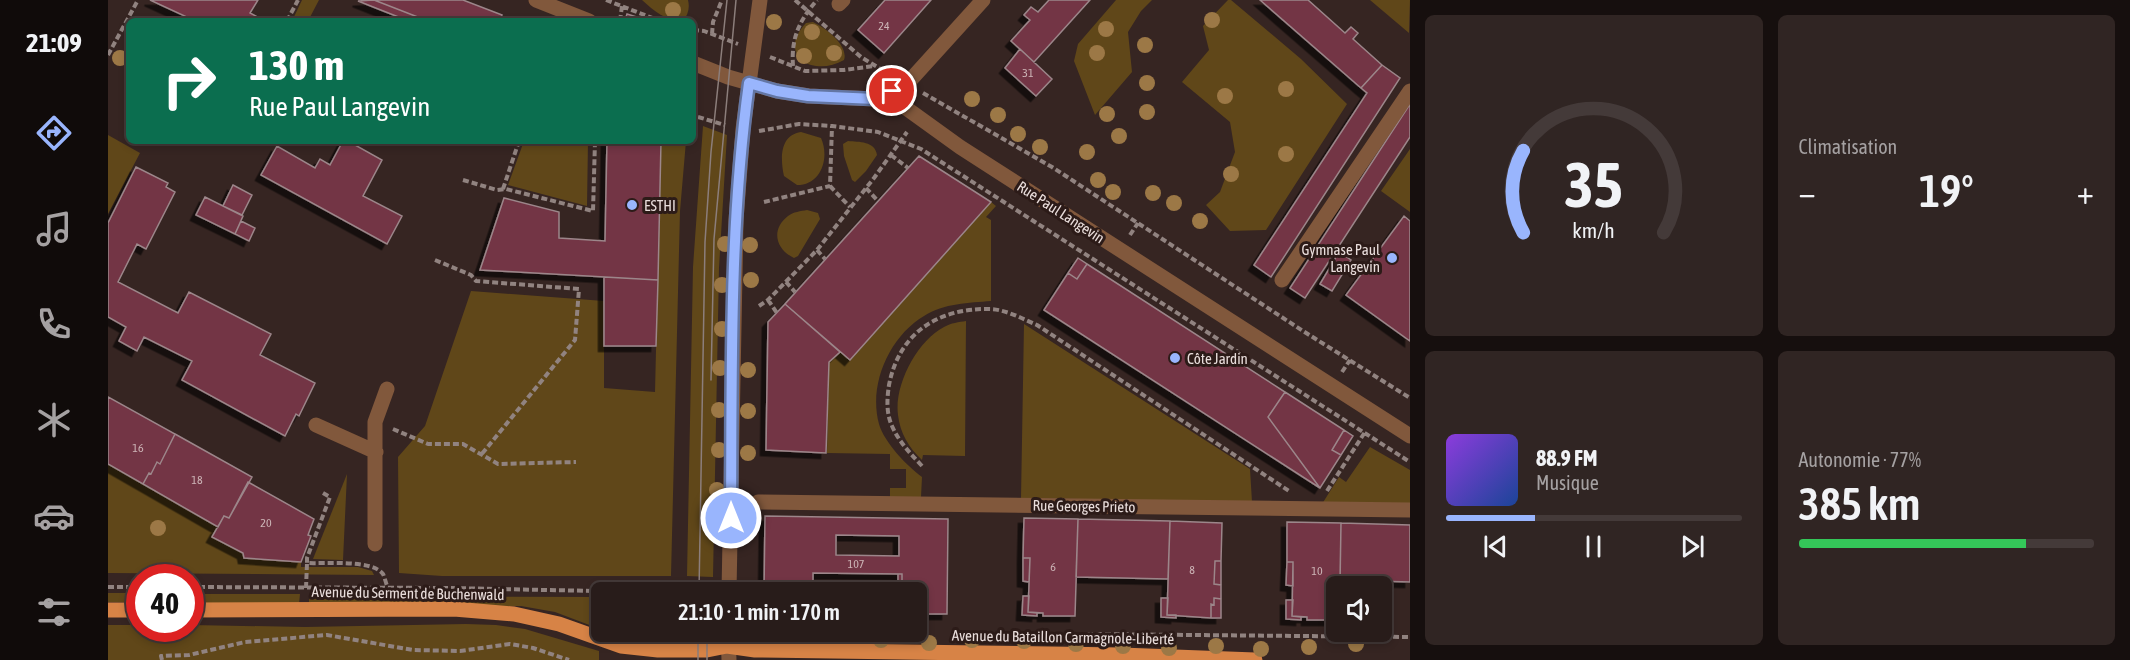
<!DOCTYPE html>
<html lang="fr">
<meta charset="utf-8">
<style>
body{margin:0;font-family:"Asap Condensed",sans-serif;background:#302523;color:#f1f3f6;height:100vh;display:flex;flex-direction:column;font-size:22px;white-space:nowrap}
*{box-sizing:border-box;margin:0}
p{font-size:20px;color:#a5a1a2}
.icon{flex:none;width:33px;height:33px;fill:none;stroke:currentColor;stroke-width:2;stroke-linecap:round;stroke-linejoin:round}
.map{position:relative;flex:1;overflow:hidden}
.panel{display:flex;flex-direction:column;gap:15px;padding:15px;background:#160f0e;width:720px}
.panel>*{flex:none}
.banner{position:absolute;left:18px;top:18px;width:570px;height:126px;border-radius:9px;box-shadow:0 3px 9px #0003,0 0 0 2px #443a39;background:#0b6e4f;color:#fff;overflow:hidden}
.buttons{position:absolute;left:1218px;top:576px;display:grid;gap:12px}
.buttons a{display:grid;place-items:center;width:66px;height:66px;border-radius:9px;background:#281c1a;box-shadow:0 3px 9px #0003,0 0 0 2px #443a39;font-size:30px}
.speed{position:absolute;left:18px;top:564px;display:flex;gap:12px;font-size:30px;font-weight:700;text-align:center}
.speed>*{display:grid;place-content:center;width:78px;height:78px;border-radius:50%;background:#281c1a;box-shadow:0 3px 9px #0003,0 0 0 2px #443a39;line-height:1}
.speed .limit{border:9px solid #d22;background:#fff;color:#111}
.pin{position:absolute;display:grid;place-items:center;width:51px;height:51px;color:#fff;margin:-26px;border:3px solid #fff;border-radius:50%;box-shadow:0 2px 6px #0007}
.me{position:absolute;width:66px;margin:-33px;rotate:0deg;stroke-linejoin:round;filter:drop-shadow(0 0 4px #0008)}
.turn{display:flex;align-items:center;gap:21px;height:126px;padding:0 24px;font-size:27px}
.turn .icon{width:78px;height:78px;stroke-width:2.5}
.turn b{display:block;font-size:42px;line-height:51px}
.big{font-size:45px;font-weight:600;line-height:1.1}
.panel .tile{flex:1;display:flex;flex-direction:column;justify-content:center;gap:9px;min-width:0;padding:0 21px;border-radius:9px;background:#302523}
.panel .dial{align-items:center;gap:0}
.dial svg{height:156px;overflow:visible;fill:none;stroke:#443a39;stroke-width:7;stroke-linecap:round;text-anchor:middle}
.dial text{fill:#f1f3f6;stroke:none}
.song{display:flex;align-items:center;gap:18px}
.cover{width:72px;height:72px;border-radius:9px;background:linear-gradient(135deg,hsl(270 70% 55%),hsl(220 70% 35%))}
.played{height:6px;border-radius:3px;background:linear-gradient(90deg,#99b5fd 30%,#443a39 30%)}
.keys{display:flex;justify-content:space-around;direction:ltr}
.heat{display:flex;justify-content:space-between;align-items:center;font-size:33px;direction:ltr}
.charge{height:9px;border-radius:4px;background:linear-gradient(90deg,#34c759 77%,#443a39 0)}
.panel .tiles{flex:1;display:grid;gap:15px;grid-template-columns:repeat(2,1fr)}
.trip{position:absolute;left:483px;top:582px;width:336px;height:60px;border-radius:9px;background:#281c1a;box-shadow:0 3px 9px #0003,0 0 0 2px #443a39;font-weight:600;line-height:60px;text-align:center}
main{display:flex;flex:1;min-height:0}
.tabs{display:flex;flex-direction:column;width:108px;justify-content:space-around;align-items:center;background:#100b0a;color:#a5a1a2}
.tabs .icon{width:42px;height:42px}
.tabs .current{color:#99b5fd}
.tabs b{font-size:27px;color:#f1f3f6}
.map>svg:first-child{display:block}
</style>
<main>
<nav class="tabs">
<b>21:09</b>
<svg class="icon current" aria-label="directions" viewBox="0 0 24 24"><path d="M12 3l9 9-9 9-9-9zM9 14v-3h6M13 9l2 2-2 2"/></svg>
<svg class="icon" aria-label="music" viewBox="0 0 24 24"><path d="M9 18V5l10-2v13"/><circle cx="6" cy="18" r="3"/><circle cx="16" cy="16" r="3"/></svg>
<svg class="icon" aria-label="phone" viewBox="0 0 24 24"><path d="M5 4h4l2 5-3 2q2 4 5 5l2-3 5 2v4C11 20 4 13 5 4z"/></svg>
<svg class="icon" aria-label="climate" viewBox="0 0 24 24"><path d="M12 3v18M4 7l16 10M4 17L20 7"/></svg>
<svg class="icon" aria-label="car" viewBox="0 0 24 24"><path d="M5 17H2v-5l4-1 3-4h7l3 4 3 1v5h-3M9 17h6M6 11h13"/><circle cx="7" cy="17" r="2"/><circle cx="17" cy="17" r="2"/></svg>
<svg class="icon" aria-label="filters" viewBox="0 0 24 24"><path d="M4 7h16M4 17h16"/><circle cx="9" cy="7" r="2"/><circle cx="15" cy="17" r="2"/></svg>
</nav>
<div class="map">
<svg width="1302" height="660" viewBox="0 0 1302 660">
<defs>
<filter id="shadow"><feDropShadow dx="-5.5" dy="5.5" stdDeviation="0" flood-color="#0009"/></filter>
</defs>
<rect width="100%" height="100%" fill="#362522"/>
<path fill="#604719" d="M194,0H211L200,21H184Z
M534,0H580C582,8 580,15 575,21C558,21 546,11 534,0Z
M1008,0H1044L1033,11L1020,32L1024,72L987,115L966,61L970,44Z
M1120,0H1123L1193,59L1239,104L1158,230L1122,231L1098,205L1112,192L1127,152L1122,122L1074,82L1101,50L1095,26Z
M1262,0H1302L1301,33Z
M705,22C718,28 741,46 736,60C705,78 668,55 698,23Z
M595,126L619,135L611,268L605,577L579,576L585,267Z
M693,132L713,138C722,158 713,185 689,185L676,176C672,158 672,135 693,132Z
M0,135L32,153L0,214Z
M416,141H480L479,206L400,185Z
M553,141H578L572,211L563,576H334L291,573L290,457L317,426L363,291L496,301V388L547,392Z
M740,141C751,142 767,141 769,155L758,171L747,182L744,180L736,156L735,144Z
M1302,149V212L1273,191Z
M883,202L888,206L878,217L883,220V301C861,303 836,303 816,316C782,336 760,384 771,424C776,442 799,466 814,477L813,497H782V488H798V469H782V454L719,453L721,362L732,352L742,360Z
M699,210L710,213L712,219L690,256L686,258C667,249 663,229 680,216C685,212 693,211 699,210Z
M858,321L857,456L815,455L814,460C801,448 792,433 790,415C786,385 809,341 836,327C843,323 851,322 858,321Z
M916,324L1142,469L1144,502L913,498Z
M1262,447L1302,470V504H1214L1231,477L1238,482Z
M0,464L110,527L105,537L135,553L136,558L193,562V567H250L264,571L266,575L0,573Z
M239,474L235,560L205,559Z
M0,593H31V602H0Z
M83,594H192L191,604L83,603Z
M201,596L490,597L489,625L484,626L447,612L413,606L201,604Z
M358,624L388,625L417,629L491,651V660H0V625H31L32,628H82L83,625L197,627Z"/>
<path fill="#733444" stroke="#9c868a" stroke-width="1.5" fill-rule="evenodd" filter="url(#shadow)" d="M42,0H150L142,13L157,21H77L79,17Z
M266,0L320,21H292L293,18L250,1Z
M266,0H355L394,15L392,21H320Z
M777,0H823L776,53L750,30Z
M941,0H982L926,62L903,41L922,20L916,15L923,7L930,12Z
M1152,0H1200L1237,33L1243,27L1250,33L1245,39L1274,65L1253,88Z
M519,14L532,18L531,21L517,20Z
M912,49L944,79L928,96L897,68Z
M1274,65L1292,78L1163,277L1146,265L1259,93L1253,88Z
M1302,104V137L1197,298L1182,288Z
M235,141H240L274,160L255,196L294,216L279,244L153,175L169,146L207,168L212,159L222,165Z
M499,141H553L550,280L372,270L396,198L451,212V238L497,241Z
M811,156L883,202L742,360L677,304Z
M28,167L60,183L58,187L67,192L38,249L29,244L10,282L70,313L81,292L163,334L152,355L207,383L191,416L188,414L177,436L74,380L84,361L36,337L29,351L11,341L18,327L0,317V223Z
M125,185L144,195L134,215L115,206Z
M97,197L135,216L127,234L88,215Z
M1296,216L1302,221V341L1238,295Z
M133,221L147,228L141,241L127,234Z
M1231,252L1243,260L1224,291L1212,284Z
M970,258L979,264L969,279L960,273Z
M979,264L1177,392L1160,417L1212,488L936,310L960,273L969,279Z
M496,277L550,280L548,346H496Z
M677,304L732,352L721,362L718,453L658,450L660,322Z
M1177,392L1236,430L1224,450L1233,455L1212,488L1160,417Z
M0,397L67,434L52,464L49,462L43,474L41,473L35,484L0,464Z
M1236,430L1245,436L1233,455L1224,450Z
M67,434L144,477L121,518L116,516L110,527L35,484L41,473L43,474L49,462L52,464Z
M140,482L206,519L200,535L203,536L193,562L136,558L135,553L104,537L116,516L121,518Z
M657,516L840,519L839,614H815V604H808V592H794V574L705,573V592H656ZM728,535L791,536V556L728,555Z
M916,518L970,519L967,616H935V613L920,612L922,558H915Z
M970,519L1062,521L1060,579L968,577Z
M1062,521L1114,523L1113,561H1107L1106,584L1113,585V599L1106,598V605L1103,604V618L1059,615Z
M1179,522L1233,523L1232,586H1228V620H1199V617L1184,616L1185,562H1179Z
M1233,523L1302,525V582L1232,580Z
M915,558H922L921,582L915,581Z
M1107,561H1113V585L1106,584Z
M1179,562H1185V586L1178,585Z
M790,574H794V592H790Z
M915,596H921L920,612L929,613V616L914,615Z
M1053,598H1060L1059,615H1068V618L1053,617Z
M1106,598L1113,599V618H1103V604L1106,605Z
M1178,600H1185L1184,616L1193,617V620L1178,619Z
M808,604H815V614H808Z"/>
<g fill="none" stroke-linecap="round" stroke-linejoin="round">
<path stroke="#918380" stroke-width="4" stroke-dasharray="6 3" stroke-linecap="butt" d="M498,0L552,21
M687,0L753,57L779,73
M179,21L190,0
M512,21L514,6
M585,30L596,31L630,44
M604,34L605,22L614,0
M0,55L30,0
M662,57L697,71L736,70L766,66
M685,66C683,38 691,21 709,0
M815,93L944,167L1195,331L1302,398
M590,117L617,125
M651,131L691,124L724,126L770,132L813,149L1302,462
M783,155L800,168
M355,180L389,190L398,189L485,211L487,141
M722,186L742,207
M758,188L770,201
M395,189L411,141
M656,202L722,186L724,126
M1022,235L1030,223
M709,250L717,259
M327,260L363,275L368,281L471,289L467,340L373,455
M678,282L687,292
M660,300L669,313
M651,306L660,300L709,250L766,178L799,132
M1234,372L1242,360
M285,429L320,444H355L390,464L468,462
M814,466C802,453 791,442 784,426C778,413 779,398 781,385C791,333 830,308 881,309C897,309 915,319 929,325L1181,491
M1219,491L1257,432
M215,493L222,497L199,558V563C216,564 264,559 275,574C277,578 278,584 280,588
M0,587H32
M82,587L341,588L537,592
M198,588L199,563
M979,634L1302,637
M54,660L53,656L81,655L137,642L219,635L305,650L352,651L402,644L425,648L461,660"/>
<path stroke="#81583c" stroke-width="15" d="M428,0L481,21
M731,4L735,0
M585,63L620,77L669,91L701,96L767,99L798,85L875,0
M785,91L791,103L852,147L1302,436
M1174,280L1302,91
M208,425L268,452
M650,502L1302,510
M267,544V422L279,389
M621,592L628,220L635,129L652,0
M620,632L621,660"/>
<path stroke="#d78346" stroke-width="15" d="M0,610H32
M82,610L346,609L406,614L451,624L513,646L550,650H599L619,646L647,650L1013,655L1147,660"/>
<path stroke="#8c7e7b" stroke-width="1.5" d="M603,380L606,239L628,0
M591,592L597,242L603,152L619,0
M590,660V632
M599,660V632"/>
</g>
<g fill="#9c7846">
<circle cx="565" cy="10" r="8"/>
<circle cx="1104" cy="20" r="8"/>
<circle cx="666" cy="22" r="8"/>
<circle cx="998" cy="29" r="8"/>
<circle cx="704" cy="32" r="8"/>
<circle cx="1037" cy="45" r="8"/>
<circle cx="726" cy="53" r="8"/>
<circle cx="989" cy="53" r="8"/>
<circle cx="696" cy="56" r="8"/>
<circle cx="12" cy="58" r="8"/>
<circle cx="1039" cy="83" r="8"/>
<circle cx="1178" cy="89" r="8"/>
<circle cx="1117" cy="96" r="8"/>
<circle cx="864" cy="99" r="8"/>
<circle cx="1039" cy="112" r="8"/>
<circle cx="999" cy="114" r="8"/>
<circle cx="890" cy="115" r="8"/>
<circle cx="910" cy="134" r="8"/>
<circle cx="1011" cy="136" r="8"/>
<circle cx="932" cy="147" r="8"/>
<circle cx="979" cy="152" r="8"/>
<circle cx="1178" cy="154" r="8"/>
<circle cx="1123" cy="174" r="8"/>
<circle cx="990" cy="180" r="8"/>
<circle cx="1005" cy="192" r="8"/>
<circle cx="1045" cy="193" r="8"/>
<circle cx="1066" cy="203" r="8"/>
<circle cx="1092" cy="221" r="8"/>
<circle cx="617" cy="244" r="8"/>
<circle cx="642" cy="245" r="8"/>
<circle cx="643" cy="280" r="8"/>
<circle cx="614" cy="285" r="8"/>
<circle cx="614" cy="329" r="8"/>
<circle cx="612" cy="368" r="8"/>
<circle cx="640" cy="370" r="8"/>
<circle cx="611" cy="410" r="8"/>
<circle cx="640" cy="411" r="8"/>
<circle cx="611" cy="450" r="8"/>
<circle cx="640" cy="453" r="8"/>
<circle cx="609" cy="490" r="8"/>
<circle cx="50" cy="528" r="8"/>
<circle cx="611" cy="532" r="8"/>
<circle cx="638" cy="534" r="8"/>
<circle cx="773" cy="640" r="8"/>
<circle cx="864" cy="640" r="8"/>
<circle cx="916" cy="641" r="8"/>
<circle cx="821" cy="643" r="8"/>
<circle cx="968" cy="644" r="8"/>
<circle cx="1248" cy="644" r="8"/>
<circle cx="1015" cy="646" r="8"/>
<circle cx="1108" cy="646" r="8"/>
<circle cx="1201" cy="647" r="8"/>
<circle cx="1061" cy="648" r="8"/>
<circle cx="1153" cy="649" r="8"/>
</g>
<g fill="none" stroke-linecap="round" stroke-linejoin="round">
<g stroke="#6376a4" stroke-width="15">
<path id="route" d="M623,518C624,373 621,227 641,83L669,91L700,96L767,99L784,91"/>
</g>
<use href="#route" stroke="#99b5fd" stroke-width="10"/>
</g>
<g fill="#99b5fd" stroke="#2c1b18" stroke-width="2">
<circle cx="524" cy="205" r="6"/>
<circle cx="1284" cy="258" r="6"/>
<circle cx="1067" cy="358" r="6"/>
</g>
<g text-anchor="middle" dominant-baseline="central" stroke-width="6" stroke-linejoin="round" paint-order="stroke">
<g font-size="12" fill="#ccb4b6">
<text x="776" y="26">24</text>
<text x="920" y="73">31</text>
<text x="30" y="448">16</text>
<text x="89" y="480">18</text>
<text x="158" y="523">20</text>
<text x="748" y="564">107</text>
<text x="945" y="567">6</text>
<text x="1084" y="570">8</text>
<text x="1209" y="571">10</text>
</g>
<g font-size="15" fill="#eadedc" stroke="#2c1b18" text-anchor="start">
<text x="536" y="205">ESTHI</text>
<text x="1272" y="249" text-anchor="end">Gymnase Paul<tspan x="1272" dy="17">Langevin</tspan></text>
<text x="1079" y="358">Côte Jardin</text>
</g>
<g font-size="15" fill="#eadedc" stroke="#2c1b18">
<text transform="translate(953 212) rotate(33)">Rue Paul Langevin</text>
<text transform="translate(976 506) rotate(1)">Rue Georges Prieto</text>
<text transform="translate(300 593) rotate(1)">Avenue du Serment de Buchenwald</text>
<text transform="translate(955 637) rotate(1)">Avenue du Bataillon Carmagnole-Liberté</text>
</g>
</g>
</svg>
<div class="buttons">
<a><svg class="icon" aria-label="sound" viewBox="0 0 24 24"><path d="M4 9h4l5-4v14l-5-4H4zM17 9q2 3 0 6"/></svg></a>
</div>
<div class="speed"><div class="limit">40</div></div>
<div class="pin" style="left:784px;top:91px;background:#d93025"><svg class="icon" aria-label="arrive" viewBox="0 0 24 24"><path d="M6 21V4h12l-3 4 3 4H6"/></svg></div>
<svg class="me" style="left:623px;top:518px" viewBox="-20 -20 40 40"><circle r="17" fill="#99b5fd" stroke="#fff" stroke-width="3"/><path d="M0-11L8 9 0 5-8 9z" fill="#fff"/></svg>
<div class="trip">21:10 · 1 min · 170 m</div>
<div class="banner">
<div class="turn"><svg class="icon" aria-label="right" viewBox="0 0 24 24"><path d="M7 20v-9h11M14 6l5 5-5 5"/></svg><div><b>130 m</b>Rue Paul Langevin</div></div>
</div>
</div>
<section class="panel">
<div class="tiles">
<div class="tile dial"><svg viewBox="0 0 100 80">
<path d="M14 69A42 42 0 1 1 86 69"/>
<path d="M14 69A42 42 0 0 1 14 27" stroke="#99b5fd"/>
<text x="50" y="56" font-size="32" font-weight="700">35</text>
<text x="50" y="72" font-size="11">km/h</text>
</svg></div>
<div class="tile"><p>Climatisation</p>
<div class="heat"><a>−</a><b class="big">19°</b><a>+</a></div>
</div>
<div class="tile">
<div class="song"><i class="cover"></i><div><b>88.9 FM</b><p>Musique</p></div></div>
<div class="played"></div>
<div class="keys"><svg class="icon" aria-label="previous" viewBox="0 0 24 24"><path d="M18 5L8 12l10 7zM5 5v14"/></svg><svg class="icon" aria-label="pause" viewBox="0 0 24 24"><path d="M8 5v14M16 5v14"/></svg><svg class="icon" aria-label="next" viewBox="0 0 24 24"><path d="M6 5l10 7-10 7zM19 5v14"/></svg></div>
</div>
<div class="tile"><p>Autonomie · 77%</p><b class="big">385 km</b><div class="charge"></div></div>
</div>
</section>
</main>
